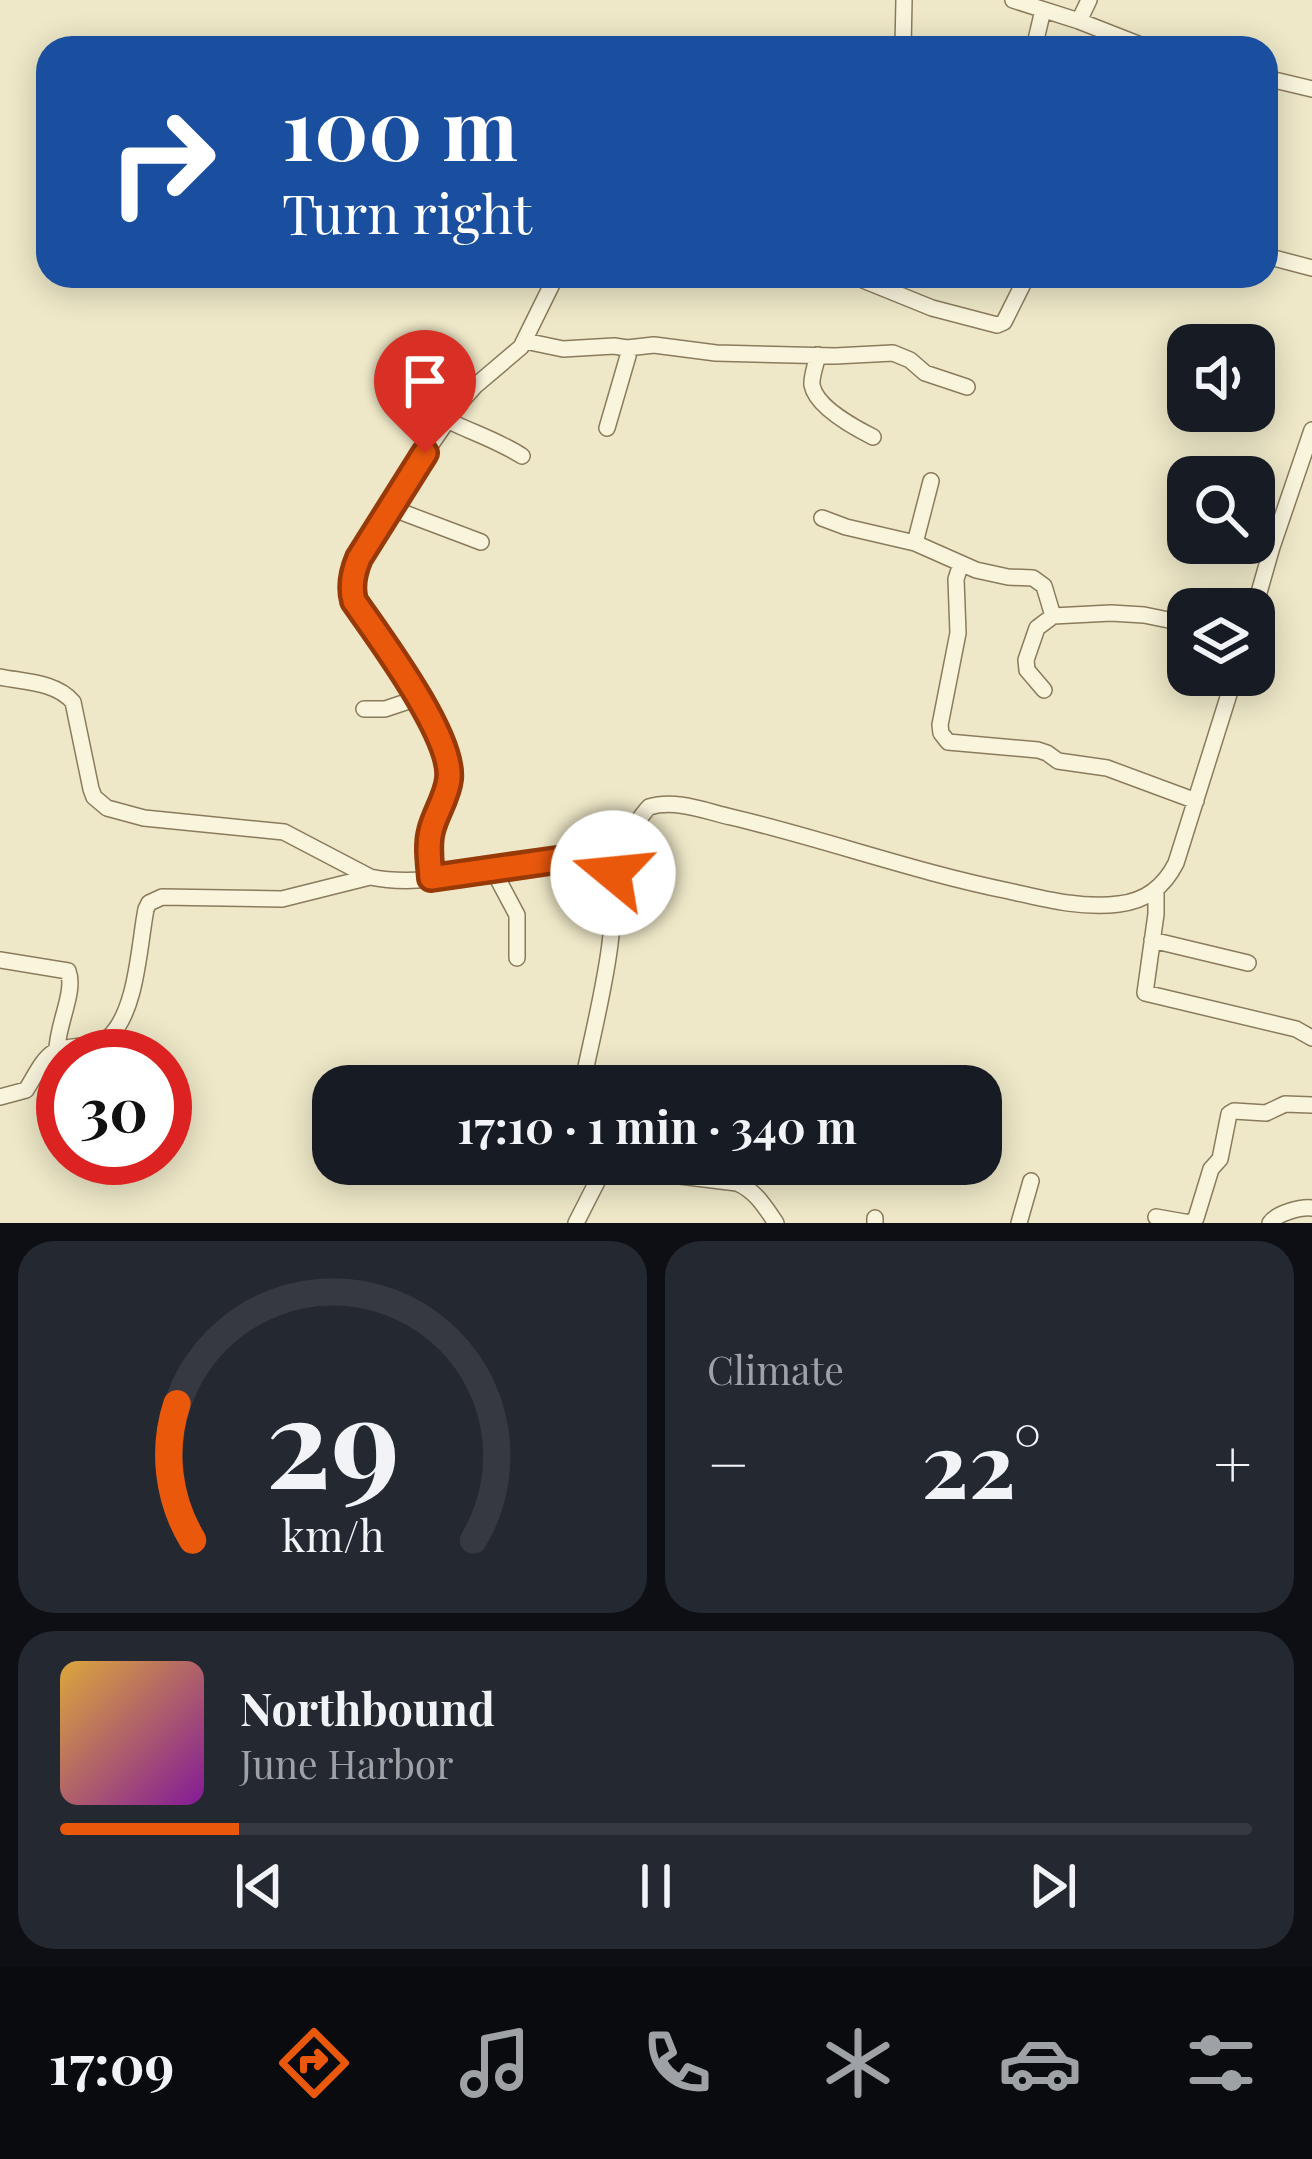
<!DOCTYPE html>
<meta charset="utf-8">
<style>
body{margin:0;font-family:"Playfair Display",serif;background:#242831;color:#f1f3f6;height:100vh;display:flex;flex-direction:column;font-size:45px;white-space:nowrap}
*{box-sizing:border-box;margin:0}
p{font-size:39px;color:#9ea1a6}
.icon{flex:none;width:66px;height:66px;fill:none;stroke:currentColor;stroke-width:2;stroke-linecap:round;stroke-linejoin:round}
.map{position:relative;height:1223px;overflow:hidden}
.details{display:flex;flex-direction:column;gap:18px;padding:18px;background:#0d0f14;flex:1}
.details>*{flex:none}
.top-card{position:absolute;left:36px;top:36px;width:1242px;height:252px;border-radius:36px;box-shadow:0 6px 30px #0003;background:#1a4fa0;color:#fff;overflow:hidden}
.buttons{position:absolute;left:1167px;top:324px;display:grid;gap:24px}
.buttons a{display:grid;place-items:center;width:108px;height:108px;border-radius:24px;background:#171b24;box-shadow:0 6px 30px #0003;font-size:60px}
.speed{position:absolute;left:36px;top:1029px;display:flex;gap:24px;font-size:60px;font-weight:700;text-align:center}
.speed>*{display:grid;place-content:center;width:156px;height:156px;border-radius:50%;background:#171b24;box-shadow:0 6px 30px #0003;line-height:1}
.speed .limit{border:18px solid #d22;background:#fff;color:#111}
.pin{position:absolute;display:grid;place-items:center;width:102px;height:102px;color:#fff;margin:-123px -51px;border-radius:50% 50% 50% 0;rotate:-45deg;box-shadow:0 0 12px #0007}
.pin .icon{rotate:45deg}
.me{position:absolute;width:132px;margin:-66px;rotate:287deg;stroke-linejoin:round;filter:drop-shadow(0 0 9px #0008)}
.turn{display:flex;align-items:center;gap:42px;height:252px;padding:0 48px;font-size:54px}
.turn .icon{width:156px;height:156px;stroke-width:2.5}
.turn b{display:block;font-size:84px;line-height:102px}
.big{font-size:90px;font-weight:700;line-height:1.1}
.details .widget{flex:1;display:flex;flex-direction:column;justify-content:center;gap:18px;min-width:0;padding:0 42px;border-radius:36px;background:#242831}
.details .dial{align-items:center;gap:0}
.dial svg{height:312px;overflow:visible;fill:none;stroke:#363941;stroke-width:7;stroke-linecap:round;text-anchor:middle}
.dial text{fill:#f1f3f6;stroke:none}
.song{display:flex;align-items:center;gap:36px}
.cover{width:144px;height:144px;border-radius:18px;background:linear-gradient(135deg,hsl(40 70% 55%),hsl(290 70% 35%))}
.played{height:12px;border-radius:6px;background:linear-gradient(90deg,#ea580c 15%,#363941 15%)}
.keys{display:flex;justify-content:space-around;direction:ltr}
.heat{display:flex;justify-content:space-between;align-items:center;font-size:66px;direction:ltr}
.details .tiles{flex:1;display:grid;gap:18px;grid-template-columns:1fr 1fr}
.widget:last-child{grid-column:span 2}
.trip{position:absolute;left:312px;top:1065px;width:690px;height:120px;border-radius:36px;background:#171b24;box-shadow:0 6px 30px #0003;font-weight:700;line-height:120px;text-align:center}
.menu{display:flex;height:192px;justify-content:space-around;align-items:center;background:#090b0e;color:#9ea1a6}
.menu .icon{width:84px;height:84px}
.menu .selected{color:#ea580c}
.menu b{font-size:54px;color:#f1f3f6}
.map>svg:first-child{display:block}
</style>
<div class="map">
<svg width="1312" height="1223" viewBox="0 0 1312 1223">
<rect width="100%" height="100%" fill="#eee8c8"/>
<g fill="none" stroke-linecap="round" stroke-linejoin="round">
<g stroke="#8b7b5d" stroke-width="18">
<path id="minor" d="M1013,0L1079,21L1148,48
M1079,21L1089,0
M903,48L904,0
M1034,48L1043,10
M1266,78L1312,89
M1266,256L1312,268
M853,276L932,308L997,325L1004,322L1027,276
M525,341L563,349L614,346L627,348L628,356L607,428
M627,348L654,345L716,353L835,356L893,353L910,360L925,373L967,387
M818,355C816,364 811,377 812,385C816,407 855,428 873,437
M447,420C473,433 497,440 522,456
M391,508L481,542
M822,518L846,527L915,543L976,570L1008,577L1033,578L1044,586L1053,616
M915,543L931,481
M961,564L956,579L958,633L940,725L941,733L948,742L1038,750L1047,753L1058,761L1107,768L1196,801
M1254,610L1272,547L1312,430
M0,677C25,682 56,682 73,702L91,789L94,797L107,808L144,818L284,832L370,877C432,890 497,863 559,860C574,859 592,864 607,857C625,848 635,821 649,807C676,799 705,811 731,817C824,839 915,872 1009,891C1044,899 1083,909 1119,904C1146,901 1164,887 1176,863L1235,675
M1044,690L1027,670L1026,660L1037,628L1053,616L1111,613L1144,615L1188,624
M364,709H385L418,698
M493,870L517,915V958
M431,877C430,862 427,846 431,831C435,814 447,797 449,779C454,737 379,637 354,601L352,592L354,570L425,453L459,404L475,386L521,347L556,276
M1156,890V914L1145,993L1296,1029L1312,1038
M1152,940L1248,963
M0,960L68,971C76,991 57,1025 57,1050
M582,1086C595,1020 624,921 609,856
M0,1097L26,1090C34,1078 42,1059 54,1052C70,1043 96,1050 109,1037C137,1011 139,945 146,909L149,903L162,897L282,899L370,877
M582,1164L737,1183C756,1191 765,1207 776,1223
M1156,1217L1190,1223L1196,1218L1211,1169L1220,1159L1229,1114L1234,1111L1266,1113L1285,1104L1312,1105
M576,1223L604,1168
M875,1223V1218
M1019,1223L1031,1181
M1270,1223C1277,1213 1300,1207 1312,1208"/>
</g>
<use href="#minor" stroke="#f9f4dc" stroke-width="15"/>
</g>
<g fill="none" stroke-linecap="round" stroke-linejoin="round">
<g stroke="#983908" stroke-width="30">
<path id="route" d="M425,453L359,558C353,572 350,586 354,601C379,637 454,737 449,779C447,797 435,814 431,831C427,846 430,863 431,878L557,860H588L609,856L613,873"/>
</g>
<use href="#route" stroke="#ea580c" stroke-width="21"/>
</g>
</svg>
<div class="buttons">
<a><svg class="icon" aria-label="sound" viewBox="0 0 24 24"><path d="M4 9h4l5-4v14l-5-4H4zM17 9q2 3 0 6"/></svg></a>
<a><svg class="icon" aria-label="search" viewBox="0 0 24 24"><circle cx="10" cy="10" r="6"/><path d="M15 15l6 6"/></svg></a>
<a><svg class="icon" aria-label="layers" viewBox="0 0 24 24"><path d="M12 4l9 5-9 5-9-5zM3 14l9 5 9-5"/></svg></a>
</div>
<div class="speed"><div class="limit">30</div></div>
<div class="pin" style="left:425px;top:453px;background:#d93025"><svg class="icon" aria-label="arrive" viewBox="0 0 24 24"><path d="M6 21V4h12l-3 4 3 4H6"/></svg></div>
<svg class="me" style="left:613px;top:873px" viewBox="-20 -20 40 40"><circle r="19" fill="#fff"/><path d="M0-13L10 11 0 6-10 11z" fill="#ea580c"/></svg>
<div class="trip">17:10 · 1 min · 340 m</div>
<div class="top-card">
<div class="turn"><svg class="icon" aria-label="right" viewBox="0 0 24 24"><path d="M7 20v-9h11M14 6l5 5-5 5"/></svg><div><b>100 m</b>Turn right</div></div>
</div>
</div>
<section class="details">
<div class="tiles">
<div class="widget dial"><svg viewBox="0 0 100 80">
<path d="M14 69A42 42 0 1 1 86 69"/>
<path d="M14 69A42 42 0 0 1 10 34" stroke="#ea580c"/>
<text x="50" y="56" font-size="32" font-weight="700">29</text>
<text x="50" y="72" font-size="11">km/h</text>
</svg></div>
<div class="widget"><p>Climate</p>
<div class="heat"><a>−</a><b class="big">22°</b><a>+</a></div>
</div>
<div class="widget">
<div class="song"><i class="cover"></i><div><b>Northbound</b><p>June Harbor</p></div></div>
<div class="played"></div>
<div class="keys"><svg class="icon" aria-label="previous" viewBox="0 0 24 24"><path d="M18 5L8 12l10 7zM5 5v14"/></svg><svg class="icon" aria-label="pause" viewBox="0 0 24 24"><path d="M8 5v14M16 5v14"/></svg><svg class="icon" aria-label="next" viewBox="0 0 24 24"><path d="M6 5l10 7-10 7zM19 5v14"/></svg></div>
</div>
</div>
</section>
<nav class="menu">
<b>17:09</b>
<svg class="icon selected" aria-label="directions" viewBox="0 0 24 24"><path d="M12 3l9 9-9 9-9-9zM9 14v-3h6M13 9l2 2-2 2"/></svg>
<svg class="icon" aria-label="music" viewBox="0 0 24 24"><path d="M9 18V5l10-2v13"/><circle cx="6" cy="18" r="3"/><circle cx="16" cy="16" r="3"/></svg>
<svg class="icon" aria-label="phone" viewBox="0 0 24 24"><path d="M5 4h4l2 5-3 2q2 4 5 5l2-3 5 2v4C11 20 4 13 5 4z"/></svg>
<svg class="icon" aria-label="climate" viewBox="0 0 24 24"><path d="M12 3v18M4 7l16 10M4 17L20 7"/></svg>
<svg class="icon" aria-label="car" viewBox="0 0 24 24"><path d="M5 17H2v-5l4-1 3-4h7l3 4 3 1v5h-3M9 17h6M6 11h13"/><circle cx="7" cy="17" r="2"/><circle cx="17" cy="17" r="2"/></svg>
<svg class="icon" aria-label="filters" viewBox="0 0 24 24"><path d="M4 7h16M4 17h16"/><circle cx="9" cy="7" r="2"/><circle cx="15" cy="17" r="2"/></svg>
</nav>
